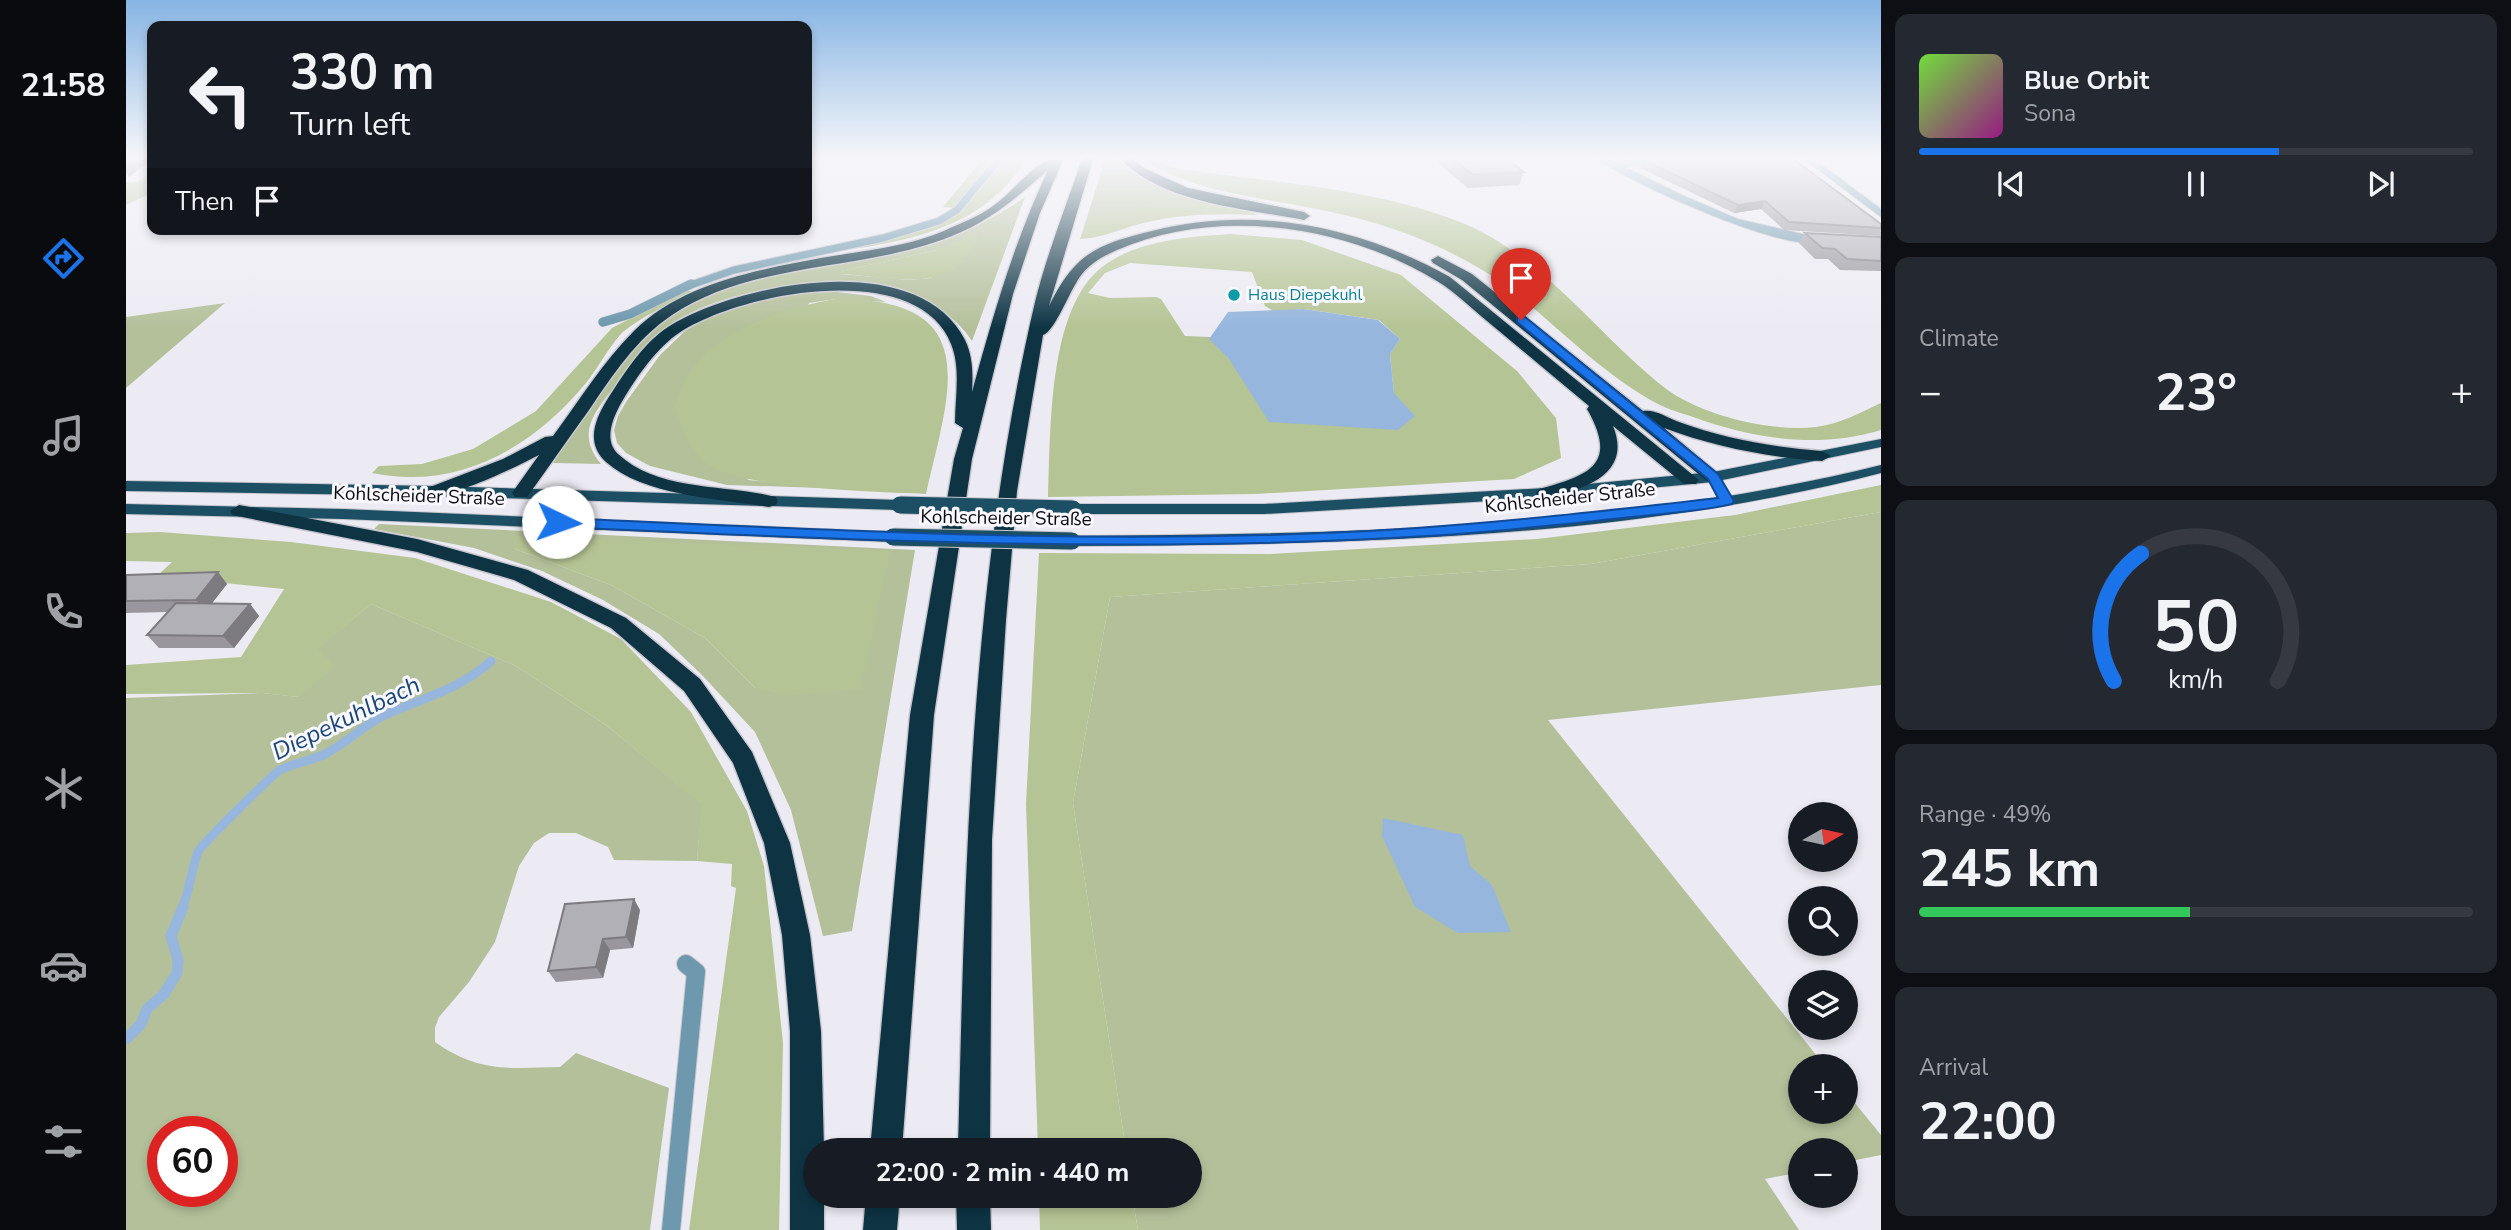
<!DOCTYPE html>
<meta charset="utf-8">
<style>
body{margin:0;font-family:"Nunito Sans",sans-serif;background:#242831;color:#f1f3f6;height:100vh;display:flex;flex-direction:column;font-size:26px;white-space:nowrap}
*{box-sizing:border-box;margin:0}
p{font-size:23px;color:#9ea1a6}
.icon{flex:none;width:38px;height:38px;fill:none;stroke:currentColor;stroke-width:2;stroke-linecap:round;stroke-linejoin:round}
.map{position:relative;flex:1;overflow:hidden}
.sheet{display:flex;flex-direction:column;gap:14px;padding:14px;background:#0d0f14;width:630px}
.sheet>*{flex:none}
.top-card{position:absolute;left:21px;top:21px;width:665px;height:214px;border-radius:14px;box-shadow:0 4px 10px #0003;background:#171b24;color:#f1f3f6;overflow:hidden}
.needle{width:46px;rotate:81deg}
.buttons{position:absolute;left:1662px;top:802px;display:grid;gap:14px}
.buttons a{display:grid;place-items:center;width:70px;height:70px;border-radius:50%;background:#171b24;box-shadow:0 4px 10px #0003;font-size:35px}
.speed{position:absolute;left:21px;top:1116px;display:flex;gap:14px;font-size:35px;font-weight:700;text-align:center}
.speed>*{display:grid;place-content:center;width:91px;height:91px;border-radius:50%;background:#171b24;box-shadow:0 4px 10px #0003;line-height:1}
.speed .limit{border:10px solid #d22;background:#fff;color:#111}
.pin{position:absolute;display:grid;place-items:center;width:60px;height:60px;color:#fff;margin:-72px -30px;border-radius:50% 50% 50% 0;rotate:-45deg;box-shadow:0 0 7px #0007}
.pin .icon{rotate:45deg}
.me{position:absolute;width:77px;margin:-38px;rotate:93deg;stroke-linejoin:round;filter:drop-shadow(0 0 5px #0008)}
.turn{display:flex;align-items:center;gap:24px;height:147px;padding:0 28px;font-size:32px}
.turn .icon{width:91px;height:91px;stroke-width:2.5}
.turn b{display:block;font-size:49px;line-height:60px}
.then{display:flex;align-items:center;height:66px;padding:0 28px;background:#0003;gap:14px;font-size:26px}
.big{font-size:52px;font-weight:700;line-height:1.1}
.sheet .widget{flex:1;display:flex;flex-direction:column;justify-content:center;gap:10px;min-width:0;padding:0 24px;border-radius:14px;background:#242831}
.sheet .dial{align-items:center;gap:0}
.dial svg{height:182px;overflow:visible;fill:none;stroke:#363941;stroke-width:7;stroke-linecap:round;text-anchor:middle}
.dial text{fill:#f1f3f6;stroke:none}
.song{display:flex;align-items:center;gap:21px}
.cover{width:84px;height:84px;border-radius:10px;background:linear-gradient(135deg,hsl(100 70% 55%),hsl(310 70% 35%))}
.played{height:7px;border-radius:4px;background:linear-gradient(90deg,#1a73e8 65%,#363941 65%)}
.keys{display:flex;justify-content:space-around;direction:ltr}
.heat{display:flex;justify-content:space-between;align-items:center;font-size:38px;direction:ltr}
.charge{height:10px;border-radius:5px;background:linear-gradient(90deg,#34c759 49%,#363941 0)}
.trip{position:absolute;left:677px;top:1138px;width:399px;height:70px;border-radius:35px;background:#171b24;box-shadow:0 4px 10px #0003;font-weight:700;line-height:70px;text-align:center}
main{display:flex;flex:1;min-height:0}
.tabs{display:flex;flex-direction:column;width:126px;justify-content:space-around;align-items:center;background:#090b0e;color:#9ea1a6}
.tabs .icon{width:49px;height:49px}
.tabs .selected{color:#1a73e8}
.tabs b{font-size:32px;color:#f1f3f6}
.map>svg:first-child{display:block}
</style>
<main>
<nav class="tabs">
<b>21:58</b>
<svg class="icon selected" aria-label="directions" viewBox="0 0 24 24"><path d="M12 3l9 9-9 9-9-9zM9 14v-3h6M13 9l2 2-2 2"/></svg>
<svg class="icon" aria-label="music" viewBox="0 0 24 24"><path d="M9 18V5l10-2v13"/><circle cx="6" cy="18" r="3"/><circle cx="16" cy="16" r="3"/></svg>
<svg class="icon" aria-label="phone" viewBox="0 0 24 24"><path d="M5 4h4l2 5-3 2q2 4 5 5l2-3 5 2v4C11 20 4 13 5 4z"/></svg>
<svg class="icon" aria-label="climate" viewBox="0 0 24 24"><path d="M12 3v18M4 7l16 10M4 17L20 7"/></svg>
<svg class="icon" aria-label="car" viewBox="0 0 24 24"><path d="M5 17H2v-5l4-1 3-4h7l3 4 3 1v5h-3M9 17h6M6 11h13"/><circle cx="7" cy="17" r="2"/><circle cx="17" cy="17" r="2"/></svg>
<svg class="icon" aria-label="filters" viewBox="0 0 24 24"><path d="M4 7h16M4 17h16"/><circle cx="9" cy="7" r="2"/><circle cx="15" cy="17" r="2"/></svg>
</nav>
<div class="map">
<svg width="1755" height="1230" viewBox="0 0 1755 1230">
<rect width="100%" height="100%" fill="#ecebf3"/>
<path fill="#b4c09a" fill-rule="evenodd" d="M980,156C992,156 1002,169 1013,175C1036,187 1061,194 1086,202L959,224Z
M899,197L846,341C793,257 614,276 542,326C519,343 503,368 486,390C466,415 451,435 475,464L427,463C455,422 496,353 534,324C616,263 726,270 819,239C848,229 874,214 899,197ZM811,250L805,278L782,280L715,274V271Z
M711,292L745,296L760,302L710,299L683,303L622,480L726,489L601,485L524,466L500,453L491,443L488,430L492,416L500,402L534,355L559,331L591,313L626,301L670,293Z
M99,303L0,388V317Z
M1755,512V685L1422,720L1699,1066H1675V1111H1720V1092L1755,1135V1155L1720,1162V1150H1675V1172L1639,1179L1673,1230H1012L1006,1195H1064V1150H1000L947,803L984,597L1465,564Z
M253,524L789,550L726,931L697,936L665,810L629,732L575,674L533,634L477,600L416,571L348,548L248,529ZM389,549L763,552L629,688L579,638L485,585Z
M245,604L390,666L480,725L576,804L571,861L488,860L482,847L450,833H423L408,843L393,866L369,942L343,982L313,1017L309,1028V1042C353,1073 383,1068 434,1067L450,1053L543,1088L524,1230H0V698L136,693L173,697L190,649ZM37,1132H96V1192H37Z"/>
<path fill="#b5c494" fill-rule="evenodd" d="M859,156H902C858,231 780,241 701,253L784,233L836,208L817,207Z
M1013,156C1027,156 1039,165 1053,169C1144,182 1248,188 1334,222C1417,255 1471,335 1539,388C1576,416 1645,432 1690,427C1713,424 1734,413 1755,403V430C1692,449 1628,439 1567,417C1556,413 1543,410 1532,404C1476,374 1430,325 1381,286C1328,249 1268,225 1205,212C1144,198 1064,194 1013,156Z
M26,171V193L0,205V183L12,182Z
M1086,202L1121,210L1131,215C1089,213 1047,214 1006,226C988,232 973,238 954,239L959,224L1023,204Z
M1104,234L1176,240L1275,275L1391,371L1430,418L1435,458L1388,479L1129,494L922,497C925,433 921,310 976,267C1011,240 1062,237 1104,234ZM1004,263L1126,272L1139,306L1149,312L1178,309L1253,320L1274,339L1264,354L1268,393L1103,359L1084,337L1059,336L1035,299L1030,297L984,298L962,293L979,273Z
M846,236L852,238C826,297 767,277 715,274L714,271L811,250Z
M559,290L566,291C548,302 507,321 494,335C481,350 472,368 460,383C406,448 332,491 246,473L253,466L296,464L347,449L410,411L486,328Z
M710,299C861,298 823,392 800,494C754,492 618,489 583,465C565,452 555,427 549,406C553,396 557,381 564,372C594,329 661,307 710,299Z
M1755,485V512L1465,564L984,597L947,803L1000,1150H912L900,804L913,553L1144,554L1411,539L1609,515Z
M34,532L165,542L289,558L425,602L495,639L565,712L621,811L638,866L657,1043L653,1230H563L610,888L605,886L606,864L571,861L575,804L480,725L390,666L245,604L191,649L209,666L173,697L136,693L0,694V665L115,657L158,589L31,576L46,562L0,561V533Z
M386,536L764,551L734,689L657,695L629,688L579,638L485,585L389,549Z
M913,1195H1006L1012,1230H914Z"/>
<path fill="#96b6dd" d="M1178,309L1252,320L1274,339L1264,354L1268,393L1289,416L1272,430L1143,422L1103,359L1083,339L1102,312Z
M1257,818L1337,835L1344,866L1366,885L1385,932L1332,933L1289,907L1256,836Z"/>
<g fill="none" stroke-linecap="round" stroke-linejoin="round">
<path stroke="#96b6dd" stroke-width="9" d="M56,908C64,890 65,870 72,852C75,845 146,775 154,770C168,763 185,761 199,754C220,744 236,726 257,716C294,699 335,689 365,661"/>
<path stroke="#96b6dd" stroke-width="11" d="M0,1039L15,1024L21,1009L38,994L51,973L52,960L45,936L57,907"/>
<g stroke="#c8c7cf" stroke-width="9">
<path id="service-far2" d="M1487,165L1563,156
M562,286L608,270L757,238L813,221L831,210L876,156"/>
</g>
<g stroke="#c8c7cf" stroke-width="10">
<path id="service-far1" d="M477,322L504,314L565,284"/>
</g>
<g stroke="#c8c7cf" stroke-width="20">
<path id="service" d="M545,1230L570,972L560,964"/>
</g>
<g stroke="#c8c7cf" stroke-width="2">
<path id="minor" d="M1466,156H1477L1556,195L1612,219L1702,240C1673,261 1495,179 1466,156Z"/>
</g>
<g stroke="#c8c7cf" stroke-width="2">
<path id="tertiary" d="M1674,156H1684L1755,209V217Z"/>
</g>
<g stroke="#c8c7cf" stroke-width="2">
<path id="primary" d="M1755,439V447L1587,482L1419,498L1138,514H947L939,509L947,504H1138L1419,488L1587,472Z
M1755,465V473C1492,541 1215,544 946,546L938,541L946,536C1216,534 1492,530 1755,465Z
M0,481L310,486L774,500L782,505L774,510L310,496L0,491Z
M0,504L217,509L767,532L775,537L767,542L217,519L0,514Z"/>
</g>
<g stroke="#c8c7cf" stroke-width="3">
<path id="motorway" d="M939,156L914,213L887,294L846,459L808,715L776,1150H744L784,715L828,459L837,428L829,423C829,398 835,368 825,344C791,257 609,293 550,335C527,352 508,381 494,405C486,420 478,441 492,454C533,492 600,484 650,497L652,501L650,505L643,507C595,499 518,496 480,462C460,444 468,421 481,400C497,375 516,344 542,327C612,283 792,247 839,340C847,356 847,375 846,392C867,316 888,242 922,170C890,198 866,220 826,236C737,272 629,260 546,315C510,339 487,375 463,410C442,439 422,468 401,497H389L386,493L413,455C394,465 323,500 304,495L301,491L304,487L377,459L419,437L427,436C453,401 477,362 508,331C556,283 632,270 695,258C735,251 782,247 820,230C835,223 854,216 867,206C890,190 911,156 939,156Z
M957,156H968L923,306C931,290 940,274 953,262C972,244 1001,237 1026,231C1129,205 1232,226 1324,277L1573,480L1570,484H1558L1487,426C1507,475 1457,489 1419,499L1413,497L1410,493L1413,489C1463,475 1493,465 1461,409L1463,406C1429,378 1395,349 1361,321C1345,308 1329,292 1311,281C1219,225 1092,206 991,250C977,256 965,263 956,274C945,287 929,332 917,335L891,491L880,620L866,840L864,1150H832C839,866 844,580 909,302C921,253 941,204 957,156Z
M991,156H1003L1018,168L1062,188L1178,212L1184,216L1178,220C1117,208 1036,204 991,156Z
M1312,256L1346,274L1517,411C1529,409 1542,418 1553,422C1599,439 1647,447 1696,451L1705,456L1696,461C1641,457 1589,447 1538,428L1596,477L1587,482L1581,481L1336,280L1307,263L1305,260Z
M113,505L291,539L402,570L500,618L574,679L626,752L664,843L684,935L695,1031L698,1150H690V1195H698V1230H664V1031L656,935L638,843L607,763L558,691L485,628L388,580L291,552L106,515L104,511Z
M740,1195H774L771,1230H737Z
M830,1195H864L865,1230H831Z"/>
</g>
<use href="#service-far2" stroke="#6d98ad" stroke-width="7"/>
<use href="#service-far1" stroke="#6d98ad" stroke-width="9"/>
<use href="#service" stroke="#6d98ad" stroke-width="18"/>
<use href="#minor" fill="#6d98ad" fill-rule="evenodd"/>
<use href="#tertiary" fill="#6d98ad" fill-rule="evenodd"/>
<use href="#primary" fill="#1c4f64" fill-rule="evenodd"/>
<use href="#motorway" fill="#0e3444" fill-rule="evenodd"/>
<g stroke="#c8c7cf" stroke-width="19" stroke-linecap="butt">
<path id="primary-bridge" d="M774,505L947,509
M767,537L946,541"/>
</g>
<use href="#primary-bridge" stroke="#1c4f64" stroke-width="17"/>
</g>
<path fill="#99979d" d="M1314,156H1377L1398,172L1393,185L1342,188L1312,163Z
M1740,156H1755V158H1742Z
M1517,160L1755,224V236L1658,230L1635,209L1608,213L1514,168Z
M1679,233L1755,237V271L1714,270L1702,259H1689L1673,243Z
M92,572L101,584L85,604H124L133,616L108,648H33L21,635L42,612L0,613V575Z
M514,910L507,948L484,950L477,978L430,982L422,971Z"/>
<path fill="#7d7b80" d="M16,156H26V159L3,177L0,172V168Z
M1639,201L1635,209L1608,213L1612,205Z
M92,572L101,584L80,611L70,600Z
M124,604L133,616L108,648L97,636Z
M508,899L514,910L507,948L500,937Z
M477,939L484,950L477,978L470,967Z"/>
<path fill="#b2b0b7" stroke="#7d7b80" stroke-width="2" d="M0,156H16L0,168Z
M1323,156H1377L1398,172L1347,175Z
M1553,156H1663L1755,224V228L1663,222L1639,201L1612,205L1517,160Z
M1679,233L1755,237V261L1721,259L1709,249L1696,248Z
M92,572L70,600L0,601V575Z
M50,603L124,604L97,636L21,635Z
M508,899L500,937L477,939L470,967L422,971L439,904Z"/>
<linearGradient id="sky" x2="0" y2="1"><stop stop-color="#87b5e4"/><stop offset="0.48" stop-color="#f6f6fa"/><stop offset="1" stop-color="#f6f6fa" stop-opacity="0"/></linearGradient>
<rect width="1755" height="328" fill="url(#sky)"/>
<path fill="#1a73e8" stroke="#114b97" stroke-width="2" d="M1391,317H1399L1592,474L1608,501L1606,504C1574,512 1539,513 1506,517C1438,524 1370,532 1301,536C1011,554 722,540 432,527L425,522L432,518C687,529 942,544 1197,533C1329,528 1461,513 1592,498L1582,479L1391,322Z"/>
<circle fill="#0f9aa8" stroke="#f9f8ff" stroke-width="2.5" cx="1108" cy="295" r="7"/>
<g text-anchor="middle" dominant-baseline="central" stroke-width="6" stroke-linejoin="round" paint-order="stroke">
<g font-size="16" fill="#0d838f" stroke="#f9f8ff" text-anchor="start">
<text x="1122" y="295">Haus Diepekuhl</text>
</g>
<g font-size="19" fill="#0c0c0f" stroke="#f9f8ff">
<text transform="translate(293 496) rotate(2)">Kohlscheider Straße</text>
<text transform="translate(1444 498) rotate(-6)">Kohlscheider Straße</text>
<text transform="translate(880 518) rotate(1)">Kohlscheider Straße</text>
</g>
<g font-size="24" font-style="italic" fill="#1a4677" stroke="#f9f8ff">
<text transform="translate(220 718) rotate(-26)">Diepekuhlbach</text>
</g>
</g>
</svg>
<div class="buttons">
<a><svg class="needle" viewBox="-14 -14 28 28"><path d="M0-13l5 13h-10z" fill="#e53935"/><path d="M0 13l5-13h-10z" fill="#9ea1a6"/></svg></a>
<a><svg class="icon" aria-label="search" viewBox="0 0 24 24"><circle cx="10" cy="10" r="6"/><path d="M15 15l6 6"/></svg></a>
<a><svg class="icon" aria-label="layers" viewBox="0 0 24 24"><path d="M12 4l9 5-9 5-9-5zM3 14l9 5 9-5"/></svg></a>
<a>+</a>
<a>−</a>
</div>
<div class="speed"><div class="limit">60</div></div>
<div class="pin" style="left:1395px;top:320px;background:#d93025"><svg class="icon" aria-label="arrive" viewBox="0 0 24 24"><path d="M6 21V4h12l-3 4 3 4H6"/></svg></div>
<svg class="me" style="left:432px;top:522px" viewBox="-20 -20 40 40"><circle r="19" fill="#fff"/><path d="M0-13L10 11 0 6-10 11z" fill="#1a73e8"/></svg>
<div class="trip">22:00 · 2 min · 440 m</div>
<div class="top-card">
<div class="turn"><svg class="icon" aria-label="left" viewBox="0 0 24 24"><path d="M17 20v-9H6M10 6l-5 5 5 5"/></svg><div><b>330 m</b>Turn left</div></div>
<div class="then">Then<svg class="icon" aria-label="arrive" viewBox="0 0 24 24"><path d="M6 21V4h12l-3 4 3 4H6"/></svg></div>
</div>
</div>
<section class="sheet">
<div class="widget">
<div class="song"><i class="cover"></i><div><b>Blue Orbit</b><p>Sona</p></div></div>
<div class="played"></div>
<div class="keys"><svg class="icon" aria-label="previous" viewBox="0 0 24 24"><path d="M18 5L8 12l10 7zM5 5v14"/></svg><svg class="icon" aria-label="pause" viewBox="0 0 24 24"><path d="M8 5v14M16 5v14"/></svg><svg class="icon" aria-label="next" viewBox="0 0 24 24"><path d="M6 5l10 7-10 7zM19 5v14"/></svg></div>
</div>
<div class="widget"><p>Climate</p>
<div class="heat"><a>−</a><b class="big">23°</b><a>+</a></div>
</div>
<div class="widget dial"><svg viewBox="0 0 100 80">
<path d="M14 69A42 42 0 1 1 86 69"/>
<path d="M14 69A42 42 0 0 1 26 13" stroke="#1a73e8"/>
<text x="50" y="56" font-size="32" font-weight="700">50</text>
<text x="50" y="72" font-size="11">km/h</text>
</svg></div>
<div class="widget"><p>Range · 49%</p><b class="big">245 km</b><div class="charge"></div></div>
<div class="widget"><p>Arrival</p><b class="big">22:00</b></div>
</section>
</main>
